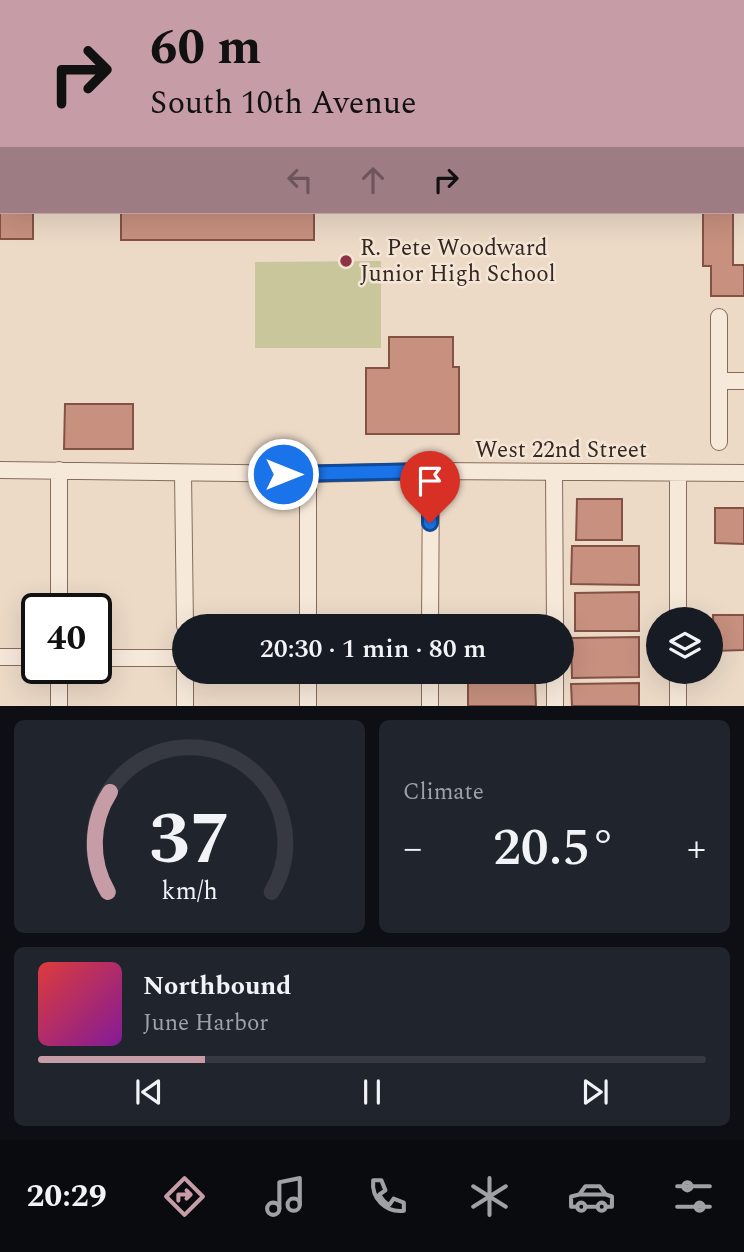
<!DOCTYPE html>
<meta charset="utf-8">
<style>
body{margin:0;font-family:Spectral,serif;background:#20242c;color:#f1f3f6;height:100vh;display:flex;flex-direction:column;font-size:26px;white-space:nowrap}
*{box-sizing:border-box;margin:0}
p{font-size:23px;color:#9ea1a6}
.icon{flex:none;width:38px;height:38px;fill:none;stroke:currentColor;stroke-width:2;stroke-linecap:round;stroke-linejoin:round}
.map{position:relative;height:706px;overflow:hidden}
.sheet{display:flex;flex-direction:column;gap:14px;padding:14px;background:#0d0f14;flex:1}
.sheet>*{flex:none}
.guide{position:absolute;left:0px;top:0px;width:746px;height:214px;box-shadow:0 7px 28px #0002;background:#c69ca6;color:#111;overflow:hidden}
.controls{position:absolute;left:646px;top:607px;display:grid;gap:14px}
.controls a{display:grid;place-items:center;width:77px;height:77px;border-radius:50%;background:#171b24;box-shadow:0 7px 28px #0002;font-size:35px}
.speed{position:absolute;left:21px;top:593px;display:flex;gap:14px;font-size:35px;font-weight:700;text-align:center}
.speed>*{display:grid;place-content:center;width:91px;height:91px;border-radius:50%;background:#171b24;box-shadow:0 7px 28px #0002;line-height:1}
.speed .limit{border:4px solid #111;border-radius:10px;background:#fff;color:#111}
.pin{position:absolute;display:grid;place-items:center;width:60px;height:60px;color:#fff;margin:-72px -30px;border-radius:50% 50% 50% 0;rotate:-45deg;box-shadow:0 0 7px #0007}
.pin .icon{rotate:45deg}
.me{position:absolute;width:77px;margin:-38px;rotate:90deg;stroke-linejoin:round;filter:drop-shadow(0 0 5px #0008)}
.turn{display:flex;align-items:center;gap:24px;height:147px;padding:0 35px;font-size:32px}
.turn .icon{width:91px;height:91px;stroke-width:2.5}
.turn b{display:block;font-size:49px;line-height:60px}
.lanes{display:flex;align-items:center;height:66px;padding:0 35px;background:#0003;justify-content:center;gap:35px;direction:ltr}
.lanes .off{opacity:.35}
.big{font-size:52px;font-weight:600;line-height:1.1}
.sheet .widget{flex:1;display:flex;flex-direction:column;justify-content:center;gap:10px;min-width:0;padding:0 24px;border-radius:10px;background:#20242c}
.sheet .dial{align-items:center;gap:0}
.dial svg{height:182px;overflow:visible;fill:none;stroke:#363941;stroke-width:7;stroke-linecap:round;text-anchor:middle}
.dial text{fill:#f1f3f6;stroke:none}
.song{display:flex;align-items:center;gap:21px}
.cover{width:84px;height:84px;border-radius:10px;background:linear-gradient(135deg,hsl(0 70% 55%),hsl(290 70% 35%))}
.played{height:7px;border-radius:4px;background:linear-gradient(90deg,#c69ca6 25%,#363941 25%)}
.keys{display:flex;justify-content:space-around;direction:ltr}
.heat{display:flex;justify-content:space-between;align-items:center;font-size:38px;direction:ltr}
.sheet .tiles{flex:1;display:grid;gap:14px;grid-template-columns:1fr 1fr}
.widget:last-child{grid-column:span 2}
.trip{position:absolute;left:172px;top:614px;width:402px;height:70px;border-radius:35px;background:#171b24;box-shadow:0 7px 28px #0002;font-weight:600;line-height:70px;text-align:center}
.tabs{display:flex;height:112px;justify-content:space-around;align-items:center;background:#090b0e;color:#9ea1a6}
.tabs .icon{width:49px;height:49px}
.tabs .on{color:#c69ca6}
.tabs b{font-size:32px;color:#f1f3f6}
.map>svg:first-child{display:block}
</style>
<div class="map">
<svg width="744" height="706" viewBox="0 0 744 706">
<rect width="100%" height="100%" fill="#ecdac7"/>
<path fill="#c9c69b" d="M381,261V348H255V262Z"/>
<path fill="#c7907f" stroke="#845245" stroke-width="2" d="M0,131H2V212H33V239H0Z
M121,212H314V240H121Z
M703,212H733V265H744V296H711V266H703Z
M389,337H453V367H459V434H366V368H389Z
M65,404H133V449H64Z
M577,499H622V540H576Z
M715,508H744V544L715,543Z
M572,546H639V585L571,584Z
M639,592V631H575V593Z
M713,615H744V650L714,651Z
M639,637V677L572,678L571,638Z
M468,672H537V677L468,678Z
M535,682L536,706H468V683Z
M639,683V706H572L571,684Z"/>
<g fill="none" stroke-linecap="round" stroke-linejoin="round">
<g stroke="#866c5d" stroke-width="18">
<path id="minor" d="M719,317V442
M719,381H744
M0,470L308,474L431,471L744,473
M59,470V609
M554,472L555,626
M183,473L185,626
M678,473V620
M308,474V626
M430,626L431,471
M0,657H37
M96,658H184
M59,668V706
M185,672V706
M308,672V706
M430,672V706
M555,672V706
M678,672V706"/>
</g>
<use href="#minor" stroke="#f7e9da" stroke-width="16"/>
</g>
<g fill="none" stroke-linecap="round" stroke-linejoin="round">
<g stroke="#114b97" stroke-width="18">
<path id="route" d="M283,474L430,471V523"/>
</g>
<use href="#route" stroke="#1a73e8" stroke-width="12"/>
<path stroke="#f59e0b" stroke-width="12" d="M412,472L430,471V493"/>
</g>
<circle fill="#913144" stroke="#f3e6d6" stroke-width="2.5" cx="346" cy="261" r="7"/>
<g text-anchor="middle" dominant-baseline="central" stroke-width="5" stroke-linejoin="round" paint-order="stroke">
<g font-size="23" fill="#372720" stroke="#f3e6d6" text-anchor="start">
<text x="360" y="248">R. Pete Woodward<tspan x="360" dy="26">Junior High School</tspan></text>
</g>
<g font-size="23" fill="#372720" stroke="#f3e6d6">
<text x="561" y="450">West 22nd Street</text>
</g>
</g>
</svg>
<div class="controls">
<a><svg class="icon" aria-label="layers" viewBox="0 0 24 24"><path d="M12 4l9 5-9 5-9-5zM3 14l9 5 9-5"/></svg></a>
</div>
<div class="speed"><div class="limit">40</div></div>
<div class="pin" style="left:430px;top:523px;background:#d93025"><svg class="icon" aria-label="arrive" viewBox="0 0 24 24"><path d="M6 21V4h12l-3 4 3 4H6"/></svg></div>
<svg class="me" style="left:283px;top:474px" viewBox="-20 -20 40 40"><circle r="17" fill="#1a73e8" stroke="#fff" stroke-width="3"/><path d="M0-11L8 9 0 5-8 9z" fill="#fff"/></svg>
<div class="trip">20:30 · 1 min · 80 m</div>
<div class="guide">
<div class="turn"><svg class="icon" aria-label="right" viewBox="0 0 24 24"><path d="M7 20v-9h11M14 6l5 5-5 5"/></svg><div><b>60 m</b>South 10th Avenue</div></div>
<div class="lanes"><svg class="icon off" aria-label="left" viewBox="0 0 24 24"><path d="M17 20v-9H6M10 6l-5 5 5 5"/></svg><svg class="icon off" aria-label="ahead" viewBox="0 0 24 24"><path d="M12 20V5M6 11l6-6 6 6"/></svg><svg class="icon" aria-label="right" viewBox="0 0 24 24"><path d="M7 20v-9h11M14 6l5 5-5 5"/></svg></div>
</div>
</div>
<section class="sheet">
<div class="tiles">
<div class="widget dial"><svg viewBox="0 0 100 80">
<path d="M14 69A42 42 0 1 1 86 69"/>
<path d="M14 69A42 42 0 0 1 15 25" stroke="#c69ca6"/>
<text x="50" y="56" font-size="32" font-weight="700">37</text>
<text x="50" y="72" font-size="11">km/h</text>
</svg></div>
<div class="widget"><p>Climate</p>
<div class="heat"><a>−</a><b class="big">20.5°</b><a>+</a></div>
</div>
<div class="widget">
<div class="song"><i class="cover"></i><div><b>Northbound</b><p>June Harbor</p></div></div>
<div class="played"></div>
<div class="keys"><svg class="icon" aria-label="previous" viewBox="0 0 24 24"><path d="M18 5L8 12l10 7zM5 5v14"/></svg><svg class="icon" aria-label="pause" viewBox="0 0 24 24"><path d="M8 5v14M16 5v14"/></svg><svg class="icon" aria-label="next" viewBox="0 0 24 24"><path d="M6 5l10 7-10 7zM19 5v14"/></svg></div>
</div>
</div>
</section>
<nav class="tabs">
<b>20:29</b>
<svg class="icon on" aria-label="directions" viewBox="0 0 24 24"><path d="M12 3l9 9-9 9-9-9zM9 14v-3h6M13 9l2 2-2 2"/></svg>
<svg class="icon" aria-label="music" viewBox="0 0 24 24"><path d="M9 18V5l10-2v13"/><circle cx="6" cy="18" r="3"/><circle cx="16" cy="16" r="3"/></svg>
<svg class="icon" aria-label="phone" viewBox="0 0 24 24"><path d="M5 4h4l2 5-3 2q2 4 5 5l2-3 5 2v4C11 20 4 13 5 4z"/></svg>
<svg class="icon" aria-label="climate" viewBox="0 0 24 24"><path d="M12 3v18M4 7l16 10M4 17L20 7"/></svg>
<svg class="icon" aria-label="car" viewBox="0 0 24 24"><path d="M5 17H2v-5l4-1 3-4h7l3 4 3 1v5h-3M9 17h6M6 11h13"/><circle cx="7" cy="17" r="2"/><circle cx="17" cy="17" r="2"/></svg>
<svg class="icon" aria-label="filters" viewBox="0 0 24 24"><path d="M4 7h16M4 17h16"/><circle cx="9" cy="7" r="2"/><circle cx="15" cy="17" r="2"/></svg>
</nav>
